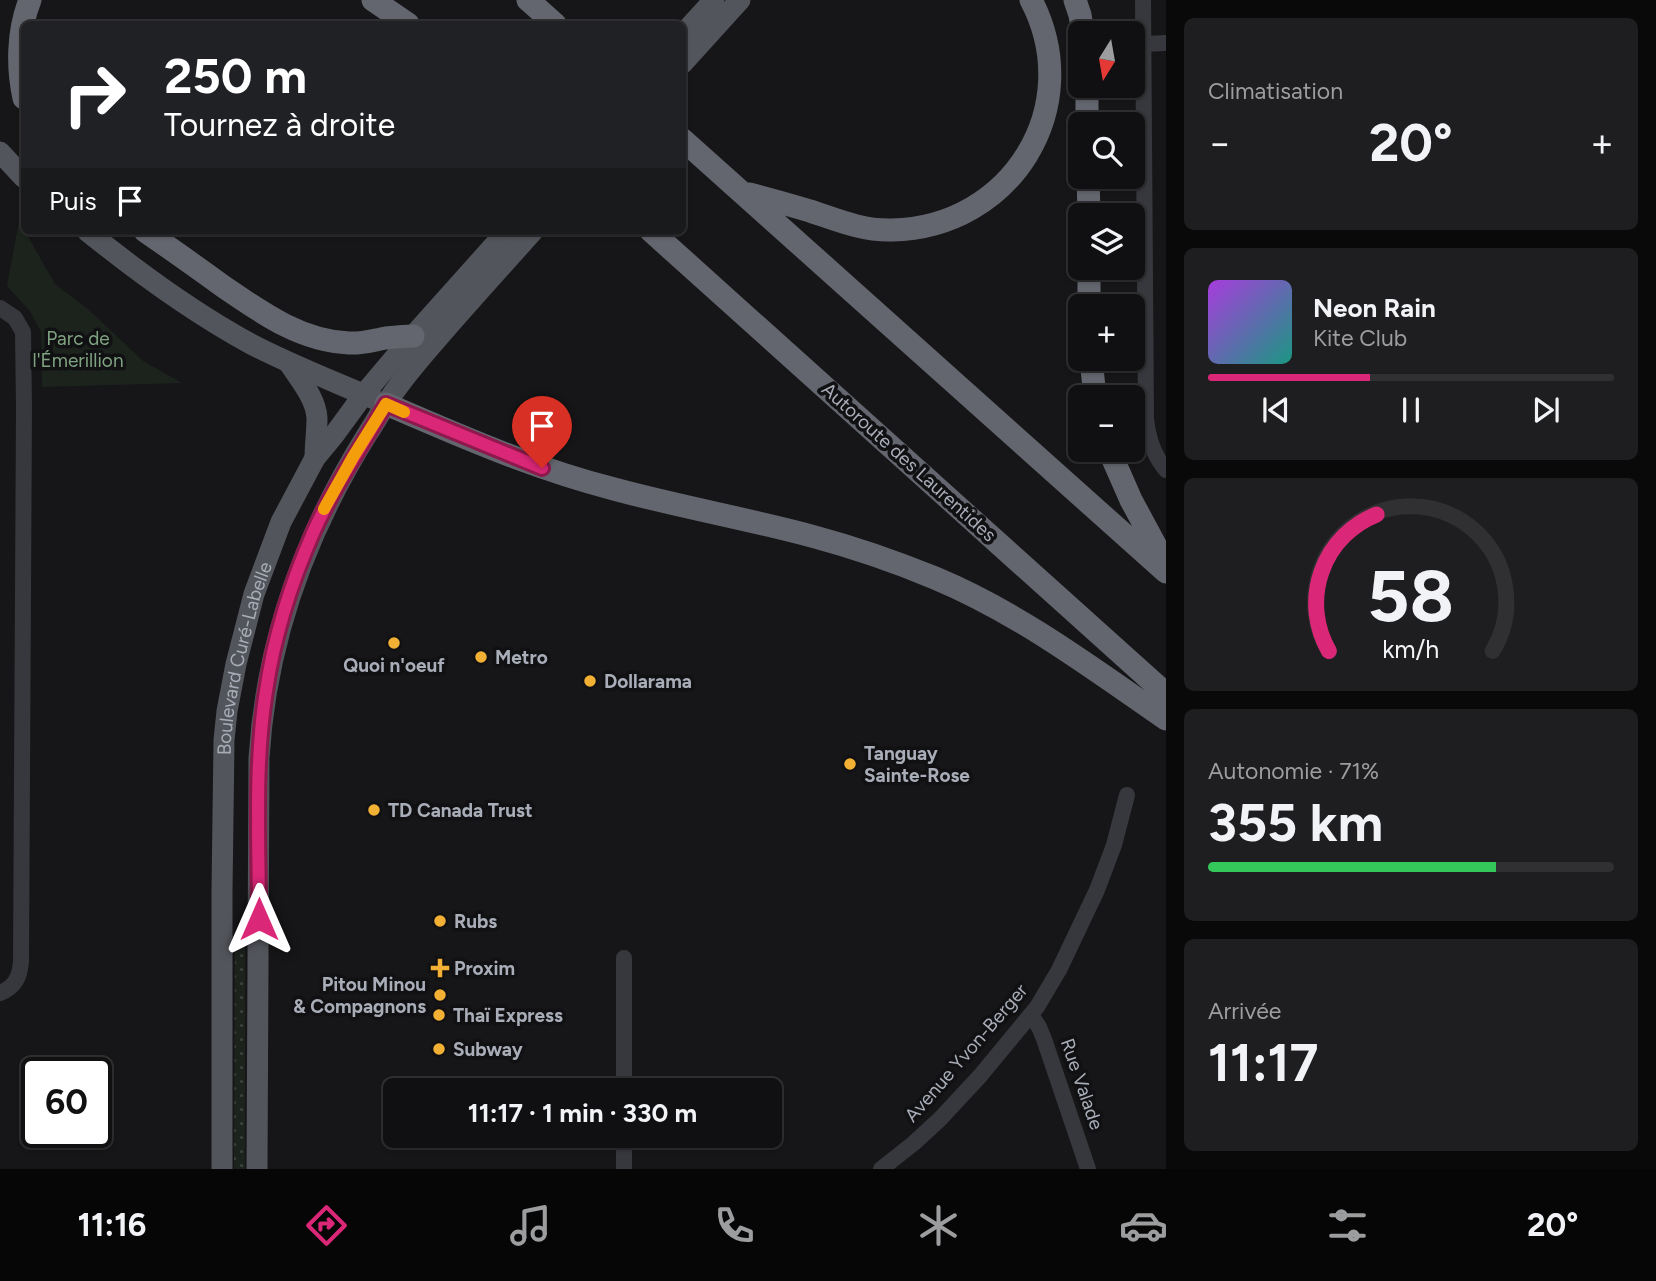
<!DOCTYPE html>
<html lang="fr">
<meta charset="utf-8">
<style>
body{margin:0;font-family:Figtree,sans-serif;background:#1e1e20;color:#f1f3f6;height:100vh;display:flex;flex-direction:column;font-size:26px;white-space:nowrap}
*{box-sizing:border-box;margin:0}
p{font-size:23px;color:#9c9d9f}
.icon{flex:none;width:38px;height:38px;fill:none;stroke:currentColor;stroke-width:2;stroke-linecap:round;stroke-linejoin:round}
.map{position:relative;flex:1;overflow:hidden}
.details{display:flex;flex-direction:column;gap:18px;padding:18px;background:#09090a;width:490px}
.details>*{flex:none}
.hud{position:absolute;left:21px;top:21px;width:665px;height:214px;border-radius:10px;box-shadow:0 2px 5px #0004,0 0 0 2px #303032;background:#202124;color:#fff;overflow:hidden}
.needle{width:46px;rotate:191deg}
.tools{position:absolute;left:1068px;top:21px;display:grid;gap:14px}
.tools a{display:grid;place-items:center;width:77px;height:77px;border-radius:10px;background:#101012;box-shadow:0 2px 5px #0004,0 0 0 2px #303032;font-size:35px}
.speed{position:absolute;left:21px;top:1057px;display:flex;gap:14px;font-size:35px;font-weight:700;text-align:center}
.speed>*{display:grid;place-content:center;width:91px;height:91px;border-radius:50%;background:#101012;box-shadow:0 2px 5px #0004,0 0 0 2px #303032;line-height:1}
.speed .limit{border:4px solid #111;border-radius:10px;background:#fff;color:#111}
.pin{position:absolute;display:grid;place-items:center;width:60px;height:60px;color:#fff;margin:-72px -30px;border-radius:50% 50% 50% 0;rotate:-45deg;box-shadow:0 0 7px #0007}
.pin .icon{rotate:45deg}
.me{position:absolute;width:77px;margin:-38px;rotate:0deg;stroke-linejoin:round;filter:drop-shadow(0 0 5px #0008)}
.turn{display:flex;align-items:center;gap:24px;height:147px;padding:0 28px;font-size:32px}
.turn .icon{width:91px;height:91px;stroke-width:2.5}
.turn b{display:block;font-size:49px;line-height:60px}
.then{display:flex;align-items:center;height:66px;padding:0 28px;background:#0003;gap:14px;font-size:26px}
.big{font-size:52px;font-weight:700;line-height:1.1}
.details .widget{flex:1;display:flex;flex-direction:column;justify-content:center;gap:10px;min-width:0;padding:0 24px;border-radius:10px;background:#1e1e20}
.details .dial{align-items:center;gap:0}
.dial svg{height:182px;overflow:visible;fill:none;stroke:#303032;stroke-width:7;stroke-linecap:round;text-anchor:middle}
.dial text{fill:#f1f3f6;stroke:none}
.song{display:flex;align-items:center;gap:21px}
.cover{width:84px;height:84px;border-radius:10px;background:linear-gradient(135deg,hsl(280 70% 55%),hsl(170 70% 35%))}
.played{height:7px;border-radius:4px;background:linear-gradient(90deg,#db2777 40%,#303032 40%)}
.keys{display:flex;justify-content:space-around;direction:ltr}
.heat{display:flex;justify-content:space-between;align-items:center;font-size:38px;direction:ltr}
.charge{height:10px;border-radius:5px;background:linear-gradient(90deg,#34c759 71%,#303032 0)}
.trip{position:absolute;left:383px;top:1078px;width:399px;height:70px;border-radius:10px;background:#101012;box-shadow:0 2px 5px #0004,0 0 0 2px #303032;font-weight:700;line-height:70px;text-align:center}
.menu{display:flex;height:112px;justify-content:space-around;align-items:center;background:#060607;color:#9c9d9f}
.menu .icon{width:49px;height:49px}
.menu .active{color:#db2777}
.menu b{font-size:32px;color:#f1f3f6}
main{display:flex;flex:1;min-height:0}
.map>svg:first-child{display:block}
</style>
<main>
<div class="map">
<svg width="1166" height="1169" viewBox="0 0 1166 1169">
<defs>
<pattern id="grass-dots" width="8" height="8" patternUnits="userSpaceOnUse" patternTransform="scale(1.75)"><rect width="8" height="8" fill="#1c231d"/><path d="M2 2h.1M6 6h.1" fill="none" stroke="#3a403c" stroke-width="1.8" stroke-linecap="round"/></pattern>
</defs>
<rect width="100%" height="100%" fill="#161618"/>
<path fill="url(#grass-dots)" d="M235,945H245V1169H234Z"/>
<path fill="#1c231d" d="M19,221L55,284L89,310L143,361L182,383L42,387L41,332L30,311L7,286Z"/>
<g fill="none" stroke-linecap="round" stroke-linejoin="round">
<path stroke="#37383d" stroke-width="16" d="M1143,0L1146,419C1148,438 1153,455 1166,470
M1143,44L1166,43
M0,308L15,318L23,332L24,408L21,961C20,977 15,987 0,993
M624,958V1090
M1031,1015L1039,1027L1044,1039L1088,1169
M624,1136V1169
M881,1169L914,1143L940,1119L980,1076L1037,1007L1059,970L1097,890L1114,845L1127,795"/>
<g stroke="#53555c" stroke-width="21">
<path d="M682,35L714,0"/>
<path d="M682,64L740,0"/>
<path d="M0,152L24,178"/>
<path d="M87,231C139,273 192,312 251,344C291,365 333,381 374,399"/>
<path d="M289,363C299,379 316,398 317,418C317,431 315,445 315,458"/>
<path id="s1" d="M222,1169V892L224,740L227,711L236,664L254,594L281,522L315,458L334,435L364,394L413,336L507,231"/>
<path d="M257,1169L259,758C266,640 306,532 368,433C378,418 386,402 397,388C409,371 423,355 437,339C469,302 501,267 533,231"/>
</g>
<path stroke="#63666e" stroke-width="23" d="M373,0L408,24
M528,0L555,24
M1075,0L1080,15L1083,33
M1087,86V124
M24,98C17,66 18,30 30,0
M682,139L1166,572
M1088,177L1089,215
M749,194C769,199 790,205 810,211C837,220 863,231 892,230C1011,228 1087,107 1031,0
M145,231C171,249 198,268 224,287C262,313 301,341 349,343C362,344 374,340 386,338C395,337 404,336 413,336
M651,231L1166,694
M1089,268V306
M1091,359L1095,397
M386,404C460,436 535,469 614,489C680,507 749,519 815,537C856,548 896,562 935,578C1019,613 1092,668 1166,719
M1109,450L1131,500L1165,563"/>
</g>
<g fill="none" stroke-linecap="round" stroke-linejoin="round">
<g stroke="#8e194d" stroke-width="18">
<path id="route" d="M259,919C259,845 254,764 266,691C274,637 291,583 313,533C333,488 361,447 386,404L542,468"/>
</g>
<use href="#route" stroke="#db2777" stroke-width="12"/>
<path stroke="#f59e0b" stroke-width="12" d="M324,509L353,457L386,404L404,412"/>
</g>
<g fill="#f2b134" stroke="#111113" stroke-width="2.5">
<circle cx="394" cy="643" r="7"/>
<circle cx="481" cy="657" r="7"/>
<circle cx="590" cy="681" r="7"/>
<circle cx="850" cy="764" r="7"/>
<circle cx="374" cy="810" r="7"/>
<circle cx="440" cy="921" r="7"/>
<path d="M436.5 957.5h7v7h7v7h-7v7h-7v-7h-7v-7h7z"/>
<circle cx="440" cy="995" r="7"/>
<circle cx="439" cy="1015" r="7"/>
<circle cx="439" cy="1049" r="7"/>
</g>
<g text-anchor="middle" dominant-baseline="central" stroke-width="7" stroke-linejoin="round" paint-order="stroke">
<g font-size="19" fill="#7fa381" stroke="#111113">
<text x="78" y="338">Parc de<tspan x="78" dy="22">l'Émerillion</tspan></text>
</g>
<g font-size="19" fill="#a8adb8" stroke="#111113">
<text transform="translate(909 462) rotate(42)">Autoroute des Laurentides</text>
<text stroke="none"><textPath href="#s1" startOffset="513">Boulevard Curé-Labelle</textPath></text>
<text transform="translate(966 1053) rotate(-49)">Avenue Yvon-Berger</text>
<text transform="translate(1082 1084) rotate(71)">Rue Valade</text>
</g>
<g font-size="19" font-weight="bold" fill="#a8adb8" stroke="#111113" text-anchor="start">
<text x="495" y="657">Metro</text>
<text x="394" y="665" text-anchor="middle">Quoi n'oeuf</text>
<text x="604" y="681">Dollarama</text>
<text x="864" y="753">Tanguay<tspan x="864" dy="22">Sainte-Rose</tspan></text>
<text x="388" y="810">TD Canada Trust</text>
<text x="454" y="921">Rubs</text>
<text x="454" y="968">Proxim</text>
<text x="426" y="984" text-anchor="end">Pitou Minou<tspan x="426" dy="22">&amp; Compagnons</tspan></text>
<text x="453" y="1015">Thaï Express</text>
<text x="453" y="1049">Subway</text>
</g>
</g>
</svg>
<div class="tools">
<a><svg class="needle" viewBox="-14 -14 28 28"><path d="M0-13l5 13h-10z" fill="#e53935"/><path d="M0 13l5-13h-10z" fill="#9c9d9f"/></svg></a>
<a><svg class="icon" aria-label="search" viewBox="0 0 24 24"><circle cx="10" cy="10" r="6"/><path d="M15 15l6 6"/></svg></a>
<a><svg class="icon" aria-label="layers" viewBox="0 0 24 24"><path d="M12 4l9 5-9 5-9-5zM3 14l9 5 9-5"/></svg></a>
<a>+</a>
<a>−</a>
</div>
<div class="speed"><div class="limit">60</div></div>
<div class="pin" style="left:542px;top:468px;background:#d93025"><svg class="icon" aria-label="arrive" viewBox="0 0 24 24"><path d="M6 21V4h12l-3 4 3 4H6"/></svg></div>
<svg class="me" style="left:259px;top:919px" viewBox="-20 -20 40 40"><path d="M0-17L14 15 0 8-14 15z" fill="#db2777" stroke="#fff" stroke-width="4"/></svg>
<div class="trip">11:17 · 1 min · 330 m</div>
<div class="hud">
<div class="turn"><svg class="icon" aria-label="right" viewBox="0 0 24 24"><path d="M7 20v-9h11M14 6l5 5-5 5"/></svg><div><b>250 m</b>Tournez à droite</div></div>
<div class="then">Puis<svg class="icon" aria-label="arrive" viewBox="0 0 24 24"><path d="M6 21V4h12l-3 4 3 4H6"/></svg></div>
</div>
</div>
<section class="details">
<div class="widget"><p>Climatisation</p>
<div class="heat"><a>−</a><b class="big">20°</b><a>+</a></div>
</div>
<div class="widget">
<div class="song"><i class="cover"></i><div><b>Neon Rain</b><p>Kite Club</p></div></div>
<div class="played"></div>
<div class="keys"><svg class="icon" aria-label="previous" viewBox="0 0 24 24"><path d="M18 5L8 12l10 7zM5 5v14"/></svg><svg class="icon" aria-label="pause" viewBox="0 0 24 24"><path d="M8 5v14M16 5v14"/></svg><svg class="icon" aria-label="next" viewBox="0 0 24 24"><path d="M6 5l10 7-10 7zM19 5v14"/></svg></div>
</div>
<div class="widget dial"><svg viewBox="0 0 100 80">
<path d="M14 69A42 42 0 1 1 86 69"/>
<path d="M14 69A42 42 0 0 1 35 9" stroke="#db2777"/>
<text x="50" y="56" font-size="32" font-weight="700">58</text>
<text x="50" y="72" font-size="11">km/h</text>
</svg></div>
<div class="widget"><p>Autonomie · 71%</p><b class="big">355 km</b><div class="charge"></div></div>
<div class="widget"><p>Arrivée</p><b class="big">11:17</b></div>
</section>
</main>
<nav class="menu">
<b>11:16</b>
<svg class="icon active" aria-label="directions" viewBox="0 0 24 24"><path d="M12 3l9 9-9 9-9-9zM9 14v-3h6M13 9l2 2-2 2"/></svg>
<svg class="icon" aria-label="music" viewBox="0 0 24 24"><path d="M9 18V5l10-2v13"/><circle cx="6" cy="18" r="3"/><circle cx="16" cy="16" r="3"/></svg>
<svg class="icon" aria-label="phone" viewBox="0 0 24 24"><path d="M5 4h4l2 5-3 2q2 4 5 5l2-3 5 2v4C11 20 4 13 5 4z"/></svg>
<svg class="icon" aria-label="climate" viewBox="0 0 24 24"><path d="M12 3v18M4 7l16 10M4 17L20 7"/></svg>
<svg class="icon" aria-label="car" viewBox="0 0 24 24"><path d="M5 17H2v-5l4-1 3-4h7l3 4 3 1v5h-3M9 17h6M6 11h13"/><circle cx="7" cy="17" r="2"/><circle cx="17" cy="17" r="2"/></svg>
<svg class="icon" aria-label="filters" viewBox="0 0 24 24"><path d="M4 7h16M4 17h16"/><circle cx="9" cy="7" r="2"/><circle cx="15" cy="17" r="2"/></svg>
<b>20°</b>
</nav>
